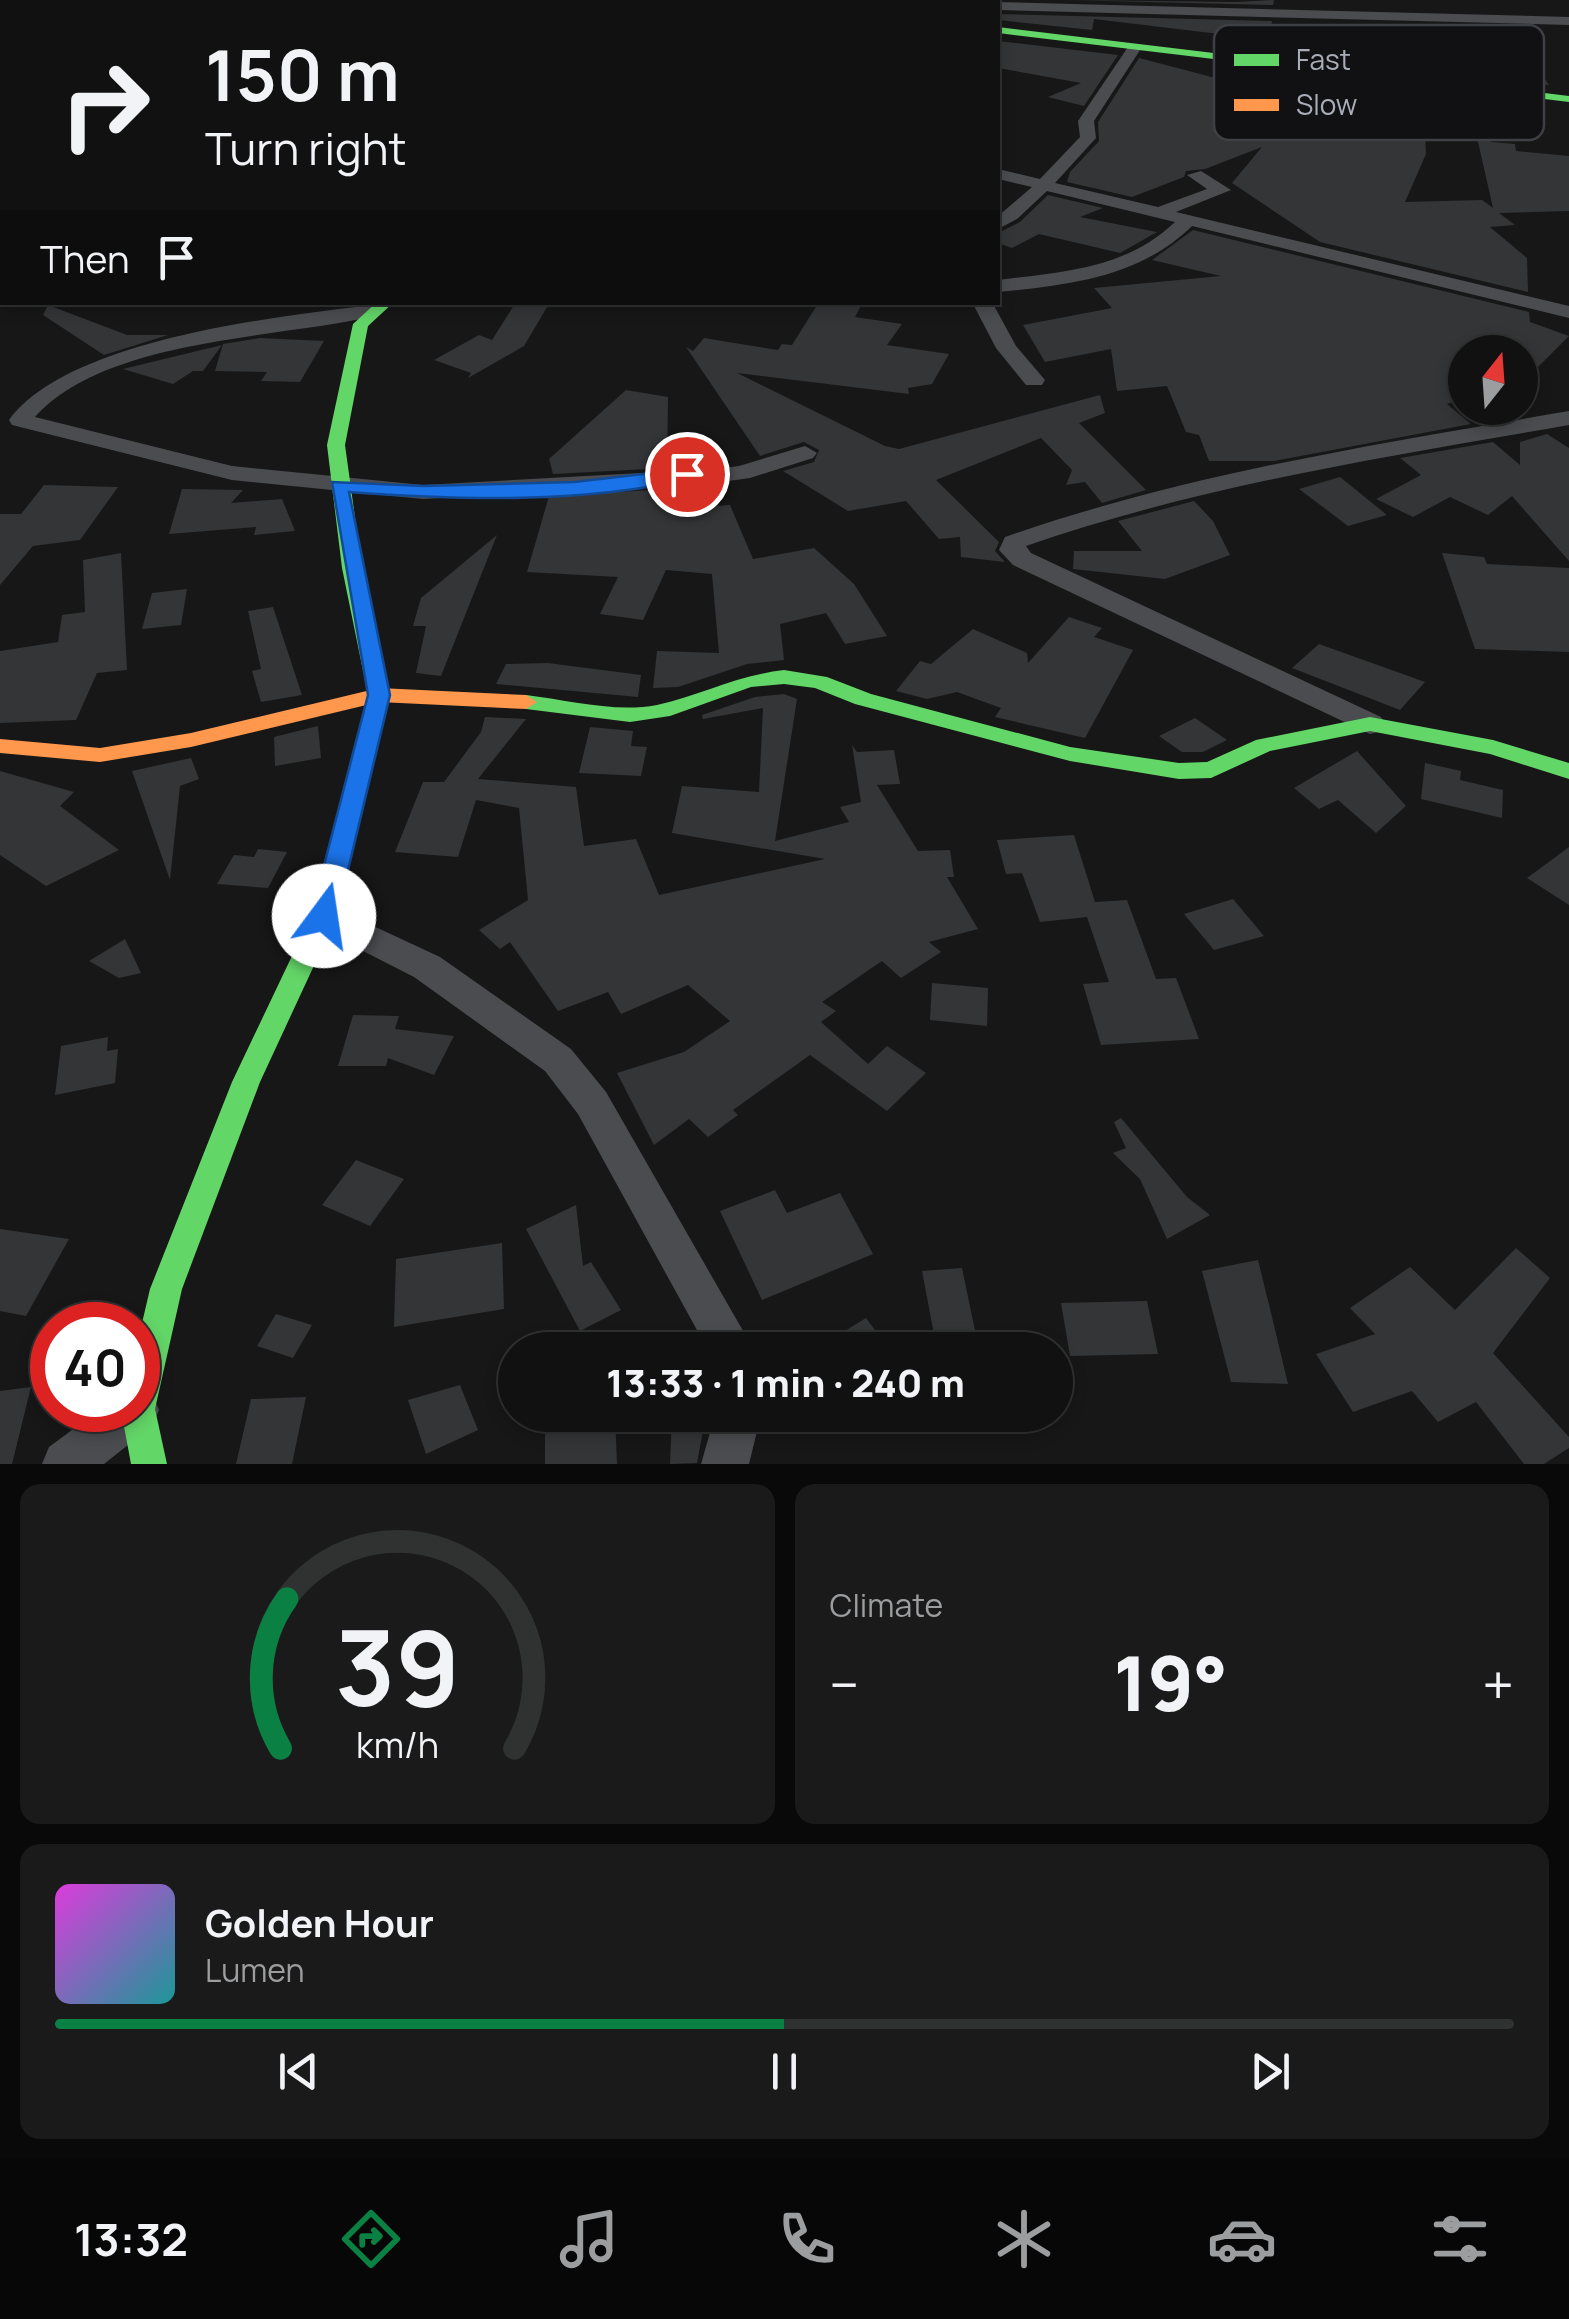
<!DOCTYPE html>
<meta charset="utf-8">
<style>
body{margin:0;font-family:Manrope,sans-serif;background:#1a1a1a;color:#f1f3f6;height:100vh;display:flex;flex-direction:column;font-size:38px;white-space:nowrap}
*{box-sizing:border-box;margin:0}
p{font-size:32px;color:#9c9d9f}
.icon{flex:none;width:55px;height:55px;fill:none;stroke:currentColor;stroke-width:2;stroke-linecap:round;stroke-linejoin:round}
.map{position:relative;height:1464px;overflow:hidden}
.details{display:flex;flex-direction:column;gap:20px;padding:20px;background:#090909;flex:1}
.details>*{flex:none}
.top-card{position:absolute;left:0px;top:0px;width:1000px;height:305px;box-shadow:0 5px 15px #0003,0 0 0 2px #303131;background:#111;color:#f1f3f6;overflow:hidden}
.needle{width:65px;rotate:17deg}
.fabs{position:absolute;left:1448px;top:335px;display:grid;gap:20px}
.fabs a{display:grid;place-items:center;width:90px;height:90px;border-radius:50%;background:#111;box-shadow:0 5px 15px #0003,0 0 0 2px #303131;font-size:50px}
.speed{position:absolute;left:30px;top:1302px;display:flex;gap:20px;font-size:50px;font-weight:700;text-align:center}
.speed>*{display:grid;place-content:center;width:130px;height:130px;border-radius:50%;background:#111;box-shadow:0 5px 15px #0003,0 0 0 2px #303131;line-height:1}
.speed .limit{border:15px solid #d22;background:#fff;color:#111}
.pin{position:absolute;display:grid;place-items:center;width:85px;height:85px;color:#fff;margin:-42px;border:5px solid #fff;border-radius:50%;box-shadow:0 2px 10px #0007}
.me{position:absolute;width:110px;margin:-55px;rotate:14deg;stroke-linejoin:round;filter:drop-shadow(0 0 8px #0008)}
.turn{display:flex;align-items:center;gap:35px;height:210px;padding:0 40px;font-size:45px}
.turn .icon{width:130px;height:130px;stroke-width:2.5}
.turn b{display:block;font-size:70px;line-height:85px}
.then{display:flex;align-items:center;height:95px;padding:0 40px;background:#0003;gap:20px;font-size:38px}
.big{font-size:75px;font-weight:800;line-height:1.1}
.details .card{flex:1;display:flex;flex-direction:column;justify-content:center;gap:15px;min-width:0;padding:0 35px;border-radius:20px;background:#1a1a1a}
.details .dial{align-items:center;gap:0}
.dial svg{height:260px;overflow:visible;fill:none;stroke:#303131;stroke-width:7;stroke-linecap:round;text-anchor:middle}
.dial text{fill:#f1f3f6;stroke:none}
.song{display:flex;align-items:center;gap:30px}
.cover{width:120px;height:120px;border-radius:15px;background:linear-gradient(135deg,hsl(300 70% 55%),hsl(180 70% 35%))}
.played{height:10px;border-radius:5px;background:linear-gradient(90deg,#0b8043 50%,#303131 50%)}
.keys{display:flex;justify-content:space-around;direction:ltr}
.heat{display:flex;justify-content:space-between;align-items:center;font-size:55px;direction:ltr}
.details .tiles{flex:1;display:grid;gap:20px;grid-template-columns:1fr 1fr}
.card:last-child{grid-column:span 2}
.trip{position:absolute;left:498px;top:1332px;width:575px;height:100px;border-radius:50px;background:#111;box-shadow:0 5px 15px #0003,0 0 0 2px #303131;font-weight:800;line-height:100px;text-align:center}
.dock{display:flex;height:160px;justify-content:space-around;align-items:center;background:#070707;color:#9c9d9f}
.dock .icon{width:70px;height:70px}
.dock .current{color:#0b8043}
.dock b{font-size:45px;color:#f1f3f6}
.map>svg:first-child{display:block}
</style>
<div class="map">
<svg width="1569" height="1464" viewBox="0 0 1569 1464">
<rect width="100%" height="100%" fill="#171717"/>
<path fill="#343537" d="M1065,0L1237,2L1274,0L1273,5Z
M998,14L1272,21L1269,40L1094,19L1092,30L998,20Z
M1444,39L1519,43L1549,85L1469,75Z
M998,41L1118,55L1084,106L1048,97L1081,83L998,68Z
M1139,58L1284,96L1265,118L1425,134L1426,154L1405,202L1482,200L1493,208L1471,111L1475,99L1512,104L1491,142L1515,144L1516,151L1569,156V211L1499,213L1515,225L1490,227L1527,258L1528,292L1320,242L1232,183L1262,147L1205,169L1186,171L1184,177L1132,197L1067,182L1070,172L1099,141L1098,122Z
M1048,195L1103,208L1080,217L1157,232L1120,253L1039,234L1012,248L998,243V233L1020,222Z
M1193,230L1529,312L1530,322L1569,336L1520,385V347L1465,352V398L1447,404L1471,424L1274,461H1209L1199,435L1186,432L1167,386L1117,391L1111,349L1045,362L1023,325L1112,308L1094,288L1221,276L1152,260Z
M516,302H550L524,346L468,378L471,373L434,360L479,335L492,340Z
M819,302H863L855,317L902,324L887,345L949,354L932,384L908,388L909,394L737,373L885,446L899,449L1100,395L1105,413L1079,423L1146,490L1102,503L1085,482L1066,485L1072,470L1041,438L936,480L999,542L995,551L1005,562L961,557L960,537L939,539L906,501L848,511L783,471L814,462L819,450L804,442L760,456L686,347L693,351L704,338L778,350L782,344L792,345Z
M48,305L127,335H168L104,355L43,315Z
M260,338L324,341L300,382L261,381L267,372L215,371L223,344Z
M222,345L203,371H193L173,384L123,369Z
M626,390L668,397L667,468L553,474L549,459Z
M1547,434L1569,448V561L1512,496L1488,515L1450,497L1413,517L1376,499L1421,475L1400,458L1493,442L1520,465V442Z
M1340,477L1387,515L1348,526L1299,489Z
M44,485L118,487L80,540L33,546L0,585V514H21Z
M182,489L243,490L231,503L282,499L295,531L254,535L256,527L169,534Z
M667,489V502L688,501L690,508L730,505L753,559L814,548L854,584L887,636L845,644L826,613L780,624L784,660L747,664L678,687L653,688L657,651L719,653L712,574L666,570L643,620L600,614L618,577L527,572L549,496Z
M1194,501L1213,521L1230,555L1165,579L1073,569L1074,551H1142L1118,521Z
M497,535L441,676L416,673L426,626H413L421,598Z
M121,553L127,670L97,673L76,720L0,723V651L58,642L62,615L85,612L83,560Z
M1442,553L1484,557L1487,564L1569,568V652L1475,649Z
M187,589L181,625L142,629L152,593Z
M273,607L302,695L261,702L252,671L261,669L248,611Z
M1069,617L1102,628L1094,637L1133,650L1085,738L995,717L1001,708L957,692L927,699L896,691L920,661L931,664L973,629L1027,653L1028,663Z
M1319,644L1425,682L1400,710L1292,668Z
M548,663L641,675L638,697L496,684L506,664Z
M784,694L797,699L775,841L849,822L840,807L861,802L852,745L857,752L894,750L900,784L877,785L918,851L950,850L954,877H947L978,929L929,942L941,952L901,978L882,961L822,1002L836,1011L821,1022L868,1064L887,1046L926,1073L887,1111L810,1055L733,1110L738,1115L708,1137L689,1119L654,1145L617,1073L684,1052L730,1021L688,985L621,1014L608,992L558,1011L510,942L500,949L479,930L528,900L519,808L476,800L458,857L395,852L423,782H444L481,732L485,717L526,719L478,779L576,787L584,846L636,839L659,895L825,859L672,833L682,786L759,792L763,708L703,719L702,715L755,697Z
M1195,718L1227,740L1203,752H1182L1159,736Z
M318,726L321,758L275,766L274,737Z
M590,727L633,731L631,746L647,747L641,776L579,773Z
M1357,751L1406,806L1376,833L1338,800L1319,809L1294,788Z
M191,758L199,779L180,786L170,880L132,771Z
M1425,763L1461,771L1460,780L1503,790L1502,818L1421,799Z
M0,771L74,792L60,806L119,850L46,886L0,855Z
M1074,835L1095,902L1127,900L1156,979L1176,978L1199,1039L1101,1045L1083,984L1109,982L1087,917L1040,922L1022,873L1006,874L997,840Z
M1569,847V905L1527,878Z
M258,849L287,852L268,888L217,884L234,855L254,857Z
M1233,899L1264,936L1214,950L1184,914Z
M125,939L141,973L119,978L89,961Z
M932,983L988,988L987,1026L930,1020Z
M353,1015L399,1016L395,1029L454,1036L434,1075L388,1058L386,1066H338Z
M108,1037L107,1051L118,1049L115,1083L55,1095L61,1046Z
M1121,1118L1187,1197L1210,1215L1167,1239L1140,1179L1113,1153L1126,1148L1114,1122Z
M356,1160L404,1179L370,1226L322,1205Z
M775,1190L787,1213L840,1193L873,1254L762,1300L720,1211Z
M576,1205L583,1266L591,1262L621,1310L580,1331L526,1229Z
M0,1229L69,1239L26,1316L0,1311Z
M502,1243L504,1309L394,1327L396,1259Z
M1516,1248L1550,1278L1493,1353L1569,1437V1448L1544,1464H1524L1476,1402L1438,1422L1412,1391L1353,1412L1316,1354L1375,1334L1350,1308L1410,1267L1455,1310Z
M1258,1260L1272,1317L1288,1384L1231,1382L1202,1271Z
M962,1268L979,1350H937L922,1271Z
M1147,1301L1158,1354L1070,1356L1061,1303Z
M276,1314L312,1325L293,1358L257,1346Z
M866,1318L890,1350H814Z
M460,1385L478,1430L426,1454L408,1400Z
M31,1387L12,1464H0V1391Z
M306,1397L292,1464H236L251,1399Z
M545,1415H615L617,1464H545Z
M672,1415H706L697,1463L670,1464Z"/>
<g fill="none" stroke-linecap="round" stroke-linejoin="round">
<path fill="#4b4c50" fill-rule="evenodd" d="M561,0H577L578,2H562Z
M854,0H910L911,2H855Z
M996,2H998L1569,17V25L998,10Z
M1130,44L1142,47L1094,121L1096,138L1055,183L1158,207L1207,189L1187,175L1201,171L1231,190L1176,212L1569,306V318L1192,226C1139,278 1068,285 998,292V280C1062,272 1126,269 1175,222L1047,191L1017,219L998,229V216L1032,187L998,179V169L1040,179L1080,137L1078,121Z
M0,138L2,139V149L0,148Z
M972,302H992L1016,346L1045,380L1042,385H1026L996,348Z
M372,305L382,311L379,315C280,339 107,337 35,417L232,466L423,485L714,469L739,466L805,446L817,453L813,458L750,478L714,483L423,499L232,480L12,425L9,420C69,339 275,317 372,305Z
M1569,411V425C1385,457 1202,485 1026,546L1031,553L1381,717L1385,724L1381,731L1370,734L1013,565L999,550L1005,537C1188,473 1378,444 1569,411Z
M324,903L440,957L571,1049L606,1092L754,1350H708L578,1114L545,1071L414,977L312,925L307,916L312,907Z
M138,1388L152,1394L159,1410L152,1426L104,1464H42L49,1447L99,1410H138Z
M715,1415H761L749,1464H701Z"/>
<path fill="#63d668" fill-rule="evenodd" d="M743,0H772L774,2H746Z
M998,27L1569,96V102L998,33Z
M377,302H394L368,326L345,445L362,568L390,695L337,916L260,1082L182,1289L155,1409L167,1464H131L121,1410H138V1340L150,1289L232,1082L311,916L368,695L342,568L327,445L353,324Z
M784,670L827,677L871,694L1070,747L1179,763L1207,762L1256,740L1370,717L1493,740L1569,763V779L1490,754L1370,731L1270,751L1211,778L1179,779L1070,761L855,704L815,688L784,684L751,687L670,716L630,722L526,709L515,702L526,695C568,700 615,713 657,705C702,695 734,676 784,670Z"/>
<path fill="#ff974d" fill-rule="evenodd" d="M379,688L526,695L537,702L526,709L379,702L191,747L100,762L0,753V739L100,748L191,733Z"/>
</g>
<path fill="#1a73e8" stroke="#114b97" stroke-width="2.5" d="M687,469L693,471V478C584,504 460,500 349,492L390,695L337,916L333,923H315L311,916L368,695L332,482L424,486L574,482Z"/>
<rect x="1214" y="25" width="330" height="115" rx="15" fill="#111113" stroke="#3e4045" stroke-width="2.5"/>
<rect x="1234" y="54" width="45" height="12" fill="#63d668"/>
<rect x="1234" y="99" width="45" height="12" fill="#ff974d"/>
<g font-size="28" fill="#a8adb8">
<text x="1296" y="70">Fast</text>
<text x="1296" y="115">Slow</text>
</g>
</svg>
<div class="fabs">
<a><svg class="needle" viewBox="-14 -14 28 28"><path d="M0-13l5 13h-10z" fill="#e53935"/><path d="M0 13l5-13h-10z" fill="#9c9d9f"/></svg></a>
</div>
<div class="speed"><div class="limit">40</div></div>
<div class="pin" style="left:687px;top:474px;background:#d93025"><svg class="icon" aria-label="arrive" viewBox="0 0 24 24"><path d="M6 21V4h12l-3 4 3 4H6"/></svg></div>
<svg class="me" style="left:324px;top:916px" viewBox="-20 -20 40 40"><circle r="19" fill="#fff"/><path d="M0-13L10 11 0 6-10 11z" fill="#1a73e8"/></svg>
<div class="trip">13:33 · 1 min · 240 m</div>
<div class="top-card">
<div class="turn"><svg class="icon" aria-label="right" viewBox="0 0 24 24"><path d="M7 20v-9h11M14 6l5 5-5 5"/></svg><div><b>150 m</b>Turn right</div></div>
<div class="then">Then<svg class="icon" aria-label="arrive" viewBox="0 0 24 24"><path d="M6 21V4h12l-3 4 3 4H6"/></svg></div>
</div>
</div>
<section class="details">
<div class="tiles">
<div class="card dial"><svg viewBox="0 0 100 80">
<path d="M14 69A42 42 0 1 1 86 69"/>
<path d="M14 69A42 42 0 0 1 16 23" stroke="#0b8043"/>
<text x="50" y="56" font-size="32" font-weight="700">39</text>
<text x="50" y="72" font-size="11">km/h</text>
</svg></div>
<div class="card"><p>Climate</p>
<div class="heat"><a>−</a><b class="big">19°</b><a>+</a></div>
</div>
<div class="card">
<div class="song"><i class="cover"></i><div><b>Golden Hour</b><p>Lumen</p></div></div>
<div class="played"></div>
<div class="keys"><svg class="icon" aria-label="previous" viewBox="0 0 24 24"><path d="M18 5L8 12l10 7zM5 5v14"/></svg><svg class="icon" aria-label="pause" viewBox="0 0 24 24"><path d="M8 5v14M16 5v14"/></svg><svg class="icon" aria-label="next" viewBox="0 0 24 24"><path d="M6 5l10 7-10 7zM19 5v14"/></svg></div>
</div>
</div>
</section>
<nav class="dock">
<b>13:32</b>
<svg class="icon current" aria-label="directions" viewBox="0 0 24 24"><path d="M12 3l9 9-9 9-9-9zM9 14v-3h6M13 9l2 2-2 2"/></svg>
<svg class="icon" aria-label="music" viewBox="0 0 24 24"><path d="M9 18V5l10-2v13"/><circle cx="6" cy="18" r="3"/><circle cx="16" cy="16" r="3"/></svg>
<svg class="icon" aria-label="phone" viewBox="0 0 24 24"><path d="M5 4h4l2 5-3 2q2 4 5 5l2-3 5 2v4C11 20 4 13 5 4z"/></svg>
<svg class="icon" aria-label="climate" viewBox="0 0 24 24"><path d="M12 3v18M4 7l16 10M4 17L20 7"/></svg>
<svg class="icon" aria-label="car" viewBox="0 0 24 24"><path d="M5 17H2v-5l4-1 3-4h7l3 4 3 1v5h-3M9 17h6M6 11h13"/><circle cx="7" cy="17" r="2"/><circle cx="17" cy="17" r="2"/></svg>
<svg class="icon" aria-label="filters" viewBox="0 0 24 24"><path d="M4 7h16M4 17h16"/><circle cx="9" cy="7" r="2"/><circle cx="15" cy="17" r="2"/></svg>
</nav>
